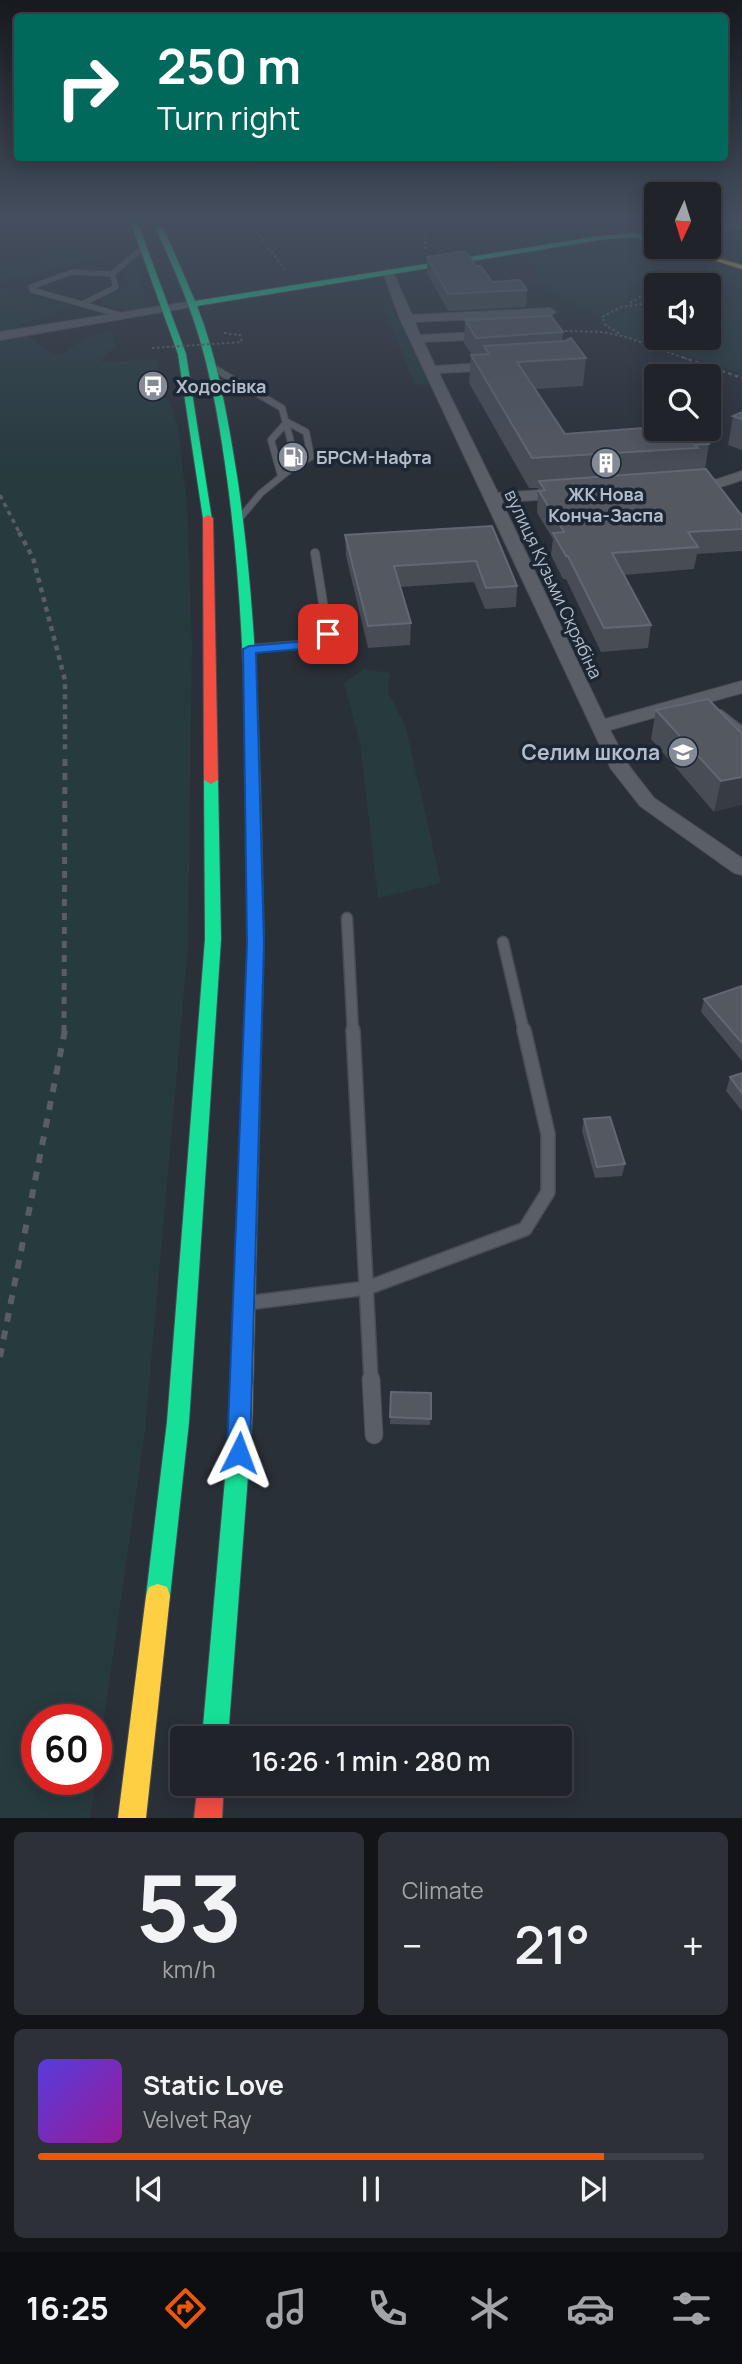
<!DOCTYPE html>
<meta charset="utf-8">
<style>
body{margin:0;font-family:Manrope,sans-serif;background:#2d3036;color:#f1f3f6;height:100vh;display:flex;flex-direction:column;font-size:26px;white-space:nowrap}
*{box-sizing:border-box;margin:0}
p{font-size:23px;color:#a2a4a8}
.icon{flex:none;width:38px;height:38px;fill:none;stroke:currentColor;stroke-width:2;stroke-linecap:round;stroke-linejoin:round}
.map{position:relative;height:1818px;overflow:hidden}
.details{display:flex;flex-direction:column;gap:14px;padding:14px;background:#121417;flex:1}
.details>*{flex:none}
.hud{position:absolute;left:14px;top:14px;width:714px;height:147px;border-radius:7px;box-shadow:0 4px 18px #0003,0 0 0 2px #3d4147;background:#00695c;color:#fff;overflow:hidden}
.needle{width:46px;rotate:184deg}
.fabs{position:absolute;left:644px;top:182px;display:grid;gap:14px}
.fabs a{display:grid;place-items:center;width:77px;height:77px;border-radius:7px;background:#20242a;box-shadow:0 4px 18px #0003,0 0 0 2px #3d4147;font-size:35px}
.speed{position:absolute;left:21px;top:1704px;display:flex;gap:14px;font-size:35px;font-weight:700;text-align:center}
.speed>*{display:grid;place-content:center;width:91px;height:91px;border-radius:50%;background:#20242a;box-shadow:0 4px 18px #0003,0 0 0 2px #3d4147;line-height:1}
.speed .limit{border:10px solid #d22;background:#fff;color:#111}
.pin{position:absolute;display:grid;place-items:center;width:60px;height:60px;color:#fff;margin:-30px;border-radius:14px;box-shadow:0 4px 10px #0006}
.me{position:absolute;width:77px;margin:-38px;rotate:3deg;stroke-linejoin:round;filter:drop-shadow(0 0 5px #0008)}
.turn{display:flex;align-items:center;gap:24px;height:147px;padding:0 28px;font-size:32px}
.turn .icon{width:91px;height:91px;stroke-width:2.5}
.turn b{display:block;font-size:49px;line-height:60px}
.big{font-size:52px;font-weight:600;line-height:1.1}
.details .widget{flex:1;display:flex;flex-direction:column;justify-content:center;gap:10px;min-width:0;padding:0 24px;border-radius:10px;background:#2d3036}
.details .dial{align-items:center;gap:0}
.dial b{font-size:91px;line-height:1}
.song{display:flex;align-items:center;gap:21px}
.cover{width:84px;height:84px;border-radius:10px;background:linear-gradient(135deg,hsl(250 70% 55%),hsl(300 70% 35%))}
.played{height:7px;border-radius:4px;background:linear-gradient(90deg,#ea580c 85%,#3d4147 85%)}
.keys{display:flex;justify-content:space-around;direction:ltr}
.heat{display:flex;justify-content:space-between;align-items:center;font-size:38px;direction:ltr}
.details .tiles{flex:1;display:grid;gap:14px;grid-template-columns:1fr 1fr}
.widget:last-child{grid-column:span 2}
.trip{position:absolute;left:170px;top:1726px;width:402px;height:70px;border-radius:7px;background:#20242a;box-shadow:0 4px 18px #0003,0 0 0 2px #3d4147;font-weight:600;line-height:70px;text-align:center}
.tabs{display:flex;height:112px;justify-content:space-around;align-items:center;background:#0d0e11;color:#a2a4a8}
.tabs .icon{width:49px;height:49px}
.tabs .active{color:#ea580c}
.tabs b{font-size:32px;color:#f1f3f6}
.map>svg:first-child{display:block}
</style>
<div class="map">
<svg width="742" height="1818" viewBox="0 0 742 1818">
<rect width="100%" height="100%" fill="#2a3038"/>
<path fill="#31303e" d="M533,266L546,285L510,287L498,268Z"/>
<path fill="#273a3e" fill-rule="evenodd" d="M591,218H603L616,229L530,244L524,241L603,228Z
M742,228V373L626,337L606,326L602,317L549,290L524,255L656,239V247H709V232ZM656,285H709V338H656Z
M56,251L106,257L0,282V266L37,259Z
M125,267H137L148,307L125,311L101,303L104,297L127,287Z
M0,287L67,306L54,315L19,325L37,343L53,354L62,355L84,338L108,332L113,335L116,345L100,362L158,359L159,365L153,381L156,392L170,402L178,427L187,504L192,644L188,947L145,1431L96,1775V1720H37V1780H96L90,1818H0Z
M390,304L430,384L415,385L383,305Z
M364,669L390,673L388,692L406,728L441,883L378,898L360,742L344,683Z"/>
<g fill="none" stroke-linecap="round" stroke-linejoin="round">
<g stroke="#484c55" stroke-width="6">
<path id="lane-far5" d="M82,304L116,287L112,274
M124,316L32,290L31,287L72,272L112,274L144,247"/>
</g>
<g stroke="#484c55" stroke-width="8">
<path id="lane-far4" d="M212,367L282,408L293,450L292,468L261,493L240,518
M281,476L271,440L287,422L306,432L311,457L292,468"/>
</g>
<g stroke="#484c55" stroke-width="10">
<path id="lane-far3" d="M249,649L311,644L328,634L315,553
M720,714L742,731"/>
</g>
<g stroke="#484c55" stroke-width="13">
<path id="lane-far2" d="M347,918L353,1032
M503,942L524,1032"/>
</g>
<g stroke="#484c55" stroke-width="16">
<path id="lane-far1" d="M353,1030L371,1380
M255,1302L367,1288L525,1229L548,1192V1134L524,1030"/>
</g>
<g stroke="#484c55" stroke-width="19">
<path id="lane" d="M371,1379L374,1435"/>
</g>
<g stroke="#484c55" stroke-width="2">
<path id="street" d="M742,223V229L709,232V226Z
M656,230V236L633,238L628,235L633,232Z
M388,269L393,272L412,315L550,308L556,312L550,316L415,322L420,335L496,331L502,335L496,339L424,342L435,366L498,362L504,366L498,370L439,373L498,493L569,488L577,493L569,498L502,502L605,719L742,681V693L610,730L630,767L654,798L742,858V875L734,873L640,806L611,769L400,319L383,272Z
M193,301L197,302V306L0,340V332Z
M742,471V480C726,486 693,497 680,485L687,481L718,479Z"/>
</g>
<g stroke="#484c55" stroke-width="2">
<path id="fast" d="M129,218H136L186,354L212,520L203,518L178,354Z
M160,227L164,229L195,301L600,236L633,233L656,240V244L633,237L600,240L197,306C218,360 228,419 237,476C260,629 260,784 264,938L256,944L248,938C246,785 248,630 227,478C221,434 214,390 202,347C191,307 174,268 156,229Z
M211,776L218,780L221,939L189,1422L170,1596L167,1605L158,1608L149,1605L146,1596L167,1422L205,939L204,780Z
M241,1412L249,1416L252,1423L228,1738H202L230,1423L233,1416Z"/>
</g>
<g stroke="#484c55" stroke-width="2">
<path id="slow" d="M668,247H679L742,265V269Z
M256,932L264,938L252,1423L249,1430L241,1434L233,1430L230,1423L248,938Z
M158,1584L167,1587L170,1596L146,1818H118L146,1596L149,1587Z"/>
</g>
<g stroke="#484c55" stroke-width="2">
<path id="jam" d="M208,515L213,518L218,780L211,784L204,780L203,518Z
M198,1783H224L222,1818H194Z"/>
</g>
<path stroke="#5c6268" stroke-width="2" stroke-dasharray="2.5 2.5" stroke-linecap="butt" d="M242,218L252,226L286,271
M425,249L426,218
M661,285L691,272
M630,303L656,287
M565,331L603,332L626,337L687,359
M224,333L240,335L242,342
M619,333L606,326L602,317L621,307L656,302"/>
<path stroke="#5c6268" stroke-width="2.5" stroke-dasharray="3.5 3.5" stroke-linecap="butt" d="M682,357L742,378"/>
<use href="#lane-far5" stroke="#5a5e66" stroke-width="5"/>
<use href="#lane-far4" stroke="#5a5e66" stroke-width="6"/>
<use href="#lane-far3" stroke="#5a5e66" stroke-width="8"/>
<use href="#lane-far2" stroke="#5a5e66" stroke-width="10"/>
<use href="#lane-far1" stroke="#5a5e66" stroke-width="13"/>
<use href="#lane" stroke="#5a5e66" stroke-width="17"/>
<use href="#street" fill="#5a5e66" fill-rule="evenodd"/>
<use href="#fast" fill="#16e098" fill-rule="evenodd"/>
<use href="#slow" fill="#ffcf43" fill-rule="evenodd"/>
<use href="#jam" fill="#f24e42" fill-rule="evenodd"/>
<path stroke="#595d64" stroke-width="3.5" stroke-dasharray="4.5 4.5" stroke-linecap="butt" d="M0,495L20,534"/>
<path stroke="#595d64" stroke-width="4.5" stroke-dasharray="5 5" stroke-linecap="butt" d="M19,532L33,558L65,680V754"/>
<path stroke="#595d64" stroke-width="5" stroke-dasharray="7 7" stroke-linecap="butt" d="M64,1032L65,753"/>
<path stroke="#595d64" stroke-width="6" stroke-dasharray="9 9" stroke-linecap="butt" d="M0,1357L65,1030"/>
<path stroke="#5c6268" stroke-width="2" stroke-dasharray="2.5 2.5" stroke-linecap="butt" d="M152,348L242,342"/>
</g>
<path fill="#474c55" d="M427,257L476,266L492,282L527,290L526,307L448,311L427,273Z
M465,320L563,332L562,341L586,358L583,386L535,389L565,434L709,444L705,469L742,516V551L697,554L694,569L624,575L651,625L648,648L601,652L566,579H563L551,555L553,539L537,513L538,488H529L469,383L471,355H472L464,343Z
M742,412V450L728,445L733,416Z
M492,526L517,586L516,607L485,609L474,582L400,587L411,623L410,645L368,648L346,556L345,535Z
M656,710L742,734L714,812L651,739Z
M742,986V1061L701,1012L704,999Z
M742,1073V1111L726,1091L730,1077Z
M584,1119L625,1164L622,1176L595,1178L582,1131Z
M391,1392L431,1393L430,1425L390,1424Z"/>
<path fill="#373c44" d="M742,777V805L714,812L721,781Z"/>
<path fill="#535861" stroke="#626872" stroke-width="2" d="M465,251L476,266H481L492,282L520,280L527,290L448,294L427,257Z
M551,316L563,332L476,338L465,320Z
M571,338L586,358L517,362L565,434L656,427V429H695L709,444L695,445L698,448L532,458L471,355L489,354L484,346L565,341Z
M742,412V419L733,416Z
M706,469L742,516V529L688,532L698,547L612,553L651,625L604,628L568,556H566L553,533L564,532L539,491L545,490L539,481Z
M492,526L517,586L486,588L476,561L394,566L411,623L368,626L345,535Z
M708,699L742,734V777L721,781L656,710Z
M742,986V1043L704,999Z
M742,1073V1093L730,1077Z
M610,1117L625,1164L597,1167L584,1119Z
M391,1392L431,1393V1419L390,1417Z"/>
<linearGradient id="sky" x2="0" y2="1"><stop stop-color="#171a1f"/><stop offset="0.46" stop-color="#444e5e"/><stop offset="1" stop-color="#444e5e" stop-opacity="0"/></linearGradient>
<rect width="742" height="473" fill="url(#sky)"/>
<path fill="#1a73e8" stroke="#114b97" stroke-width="2" d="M328,631L334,634L333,637L311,648L256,653L264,943L250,1453L247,1461L239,1464L231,1461L227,1453L247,943L243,649L249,646L308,641Z"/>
<defs>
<g id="bus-disc" transform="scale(1.575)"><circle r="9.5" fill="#848b96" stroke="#1d2633"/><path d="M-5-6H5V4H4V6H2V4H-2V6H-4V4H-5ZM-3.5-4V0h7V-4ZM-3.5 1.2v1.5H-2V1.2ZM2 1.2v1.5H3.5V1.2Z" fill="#fff"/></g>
<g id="fuel-disc" transform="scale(1.575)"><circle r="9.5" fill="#848b96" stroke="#1d2633"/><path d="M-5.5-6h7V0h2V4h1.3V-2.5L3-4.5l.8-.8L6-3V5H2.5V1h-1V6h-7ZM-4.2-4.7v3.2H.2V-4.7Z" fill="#fff"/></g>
<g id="building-disc" transform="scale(1.575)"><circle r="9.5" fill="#848b96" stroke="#1d2633"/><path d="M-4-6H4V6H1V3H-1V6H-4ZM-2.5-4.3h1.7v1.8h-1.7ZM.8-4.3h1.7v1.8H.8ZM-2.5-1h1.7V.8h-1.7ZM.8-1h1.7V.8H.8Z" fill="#fff"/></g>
<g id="school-disc" transform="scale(1.575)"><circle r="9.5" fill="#848b96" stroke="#1d2633"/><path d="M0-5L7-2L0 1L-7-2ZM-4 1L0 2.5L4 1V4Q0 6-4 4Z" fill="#fff"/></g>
</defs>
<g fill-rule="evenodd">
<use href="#bus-disc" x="153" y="386"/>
<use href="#fuel-disc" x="293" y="457"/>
<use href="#building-disc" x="606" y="463"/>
<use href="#school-disc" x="683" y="752"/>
</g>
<g text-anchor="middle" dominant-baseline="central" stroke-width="7" stroke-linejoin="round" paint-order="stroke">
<g font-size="18" font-weight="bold" fill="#b4bcc9" stroke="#1d2633" text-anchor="start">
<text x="176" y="386">Ходосівка</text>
<text x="316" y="457">БРСМ-Нафта</text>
<text x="606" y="494" text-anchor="middle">ЖК Нова<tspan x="606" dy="21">Конча-Заспа</tspan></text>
</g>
<g font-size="18" fill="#b4bcc9" stroke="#1d2633">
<text transform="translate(554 584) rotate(65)">вулиця Кузьми Скрябіна</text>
</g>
<g font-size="21" font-weight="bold" fill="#b4bcc9" stroke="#1d2633" text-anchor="end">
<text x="660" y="752">Селим школа</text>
</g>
</g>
</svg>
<div class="fabs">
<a><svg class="needle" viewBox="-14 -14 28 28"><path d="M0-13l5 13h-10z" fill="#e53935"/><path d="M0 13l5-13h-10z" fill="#a2a4a8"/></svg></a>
<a><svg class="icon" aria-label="sound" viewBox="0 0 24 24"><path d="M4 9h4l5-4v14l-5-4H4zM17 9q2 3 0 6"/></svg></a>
<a><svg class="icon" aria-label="search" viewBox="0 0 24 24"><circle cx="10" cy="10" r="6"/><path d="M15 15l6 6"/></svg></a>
</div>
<div class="speed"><div class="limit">60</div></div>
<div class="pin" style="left:328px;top:634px;background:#d93025"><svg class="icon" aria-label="arrive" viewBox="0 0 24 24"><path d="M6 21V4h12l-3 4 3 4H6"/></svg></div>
<svg class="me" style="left:239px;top:1453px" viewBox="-20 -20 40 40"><path d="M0-17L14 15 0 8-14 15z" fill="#1a73e8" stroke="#fff" stroke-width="4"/></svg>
<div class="trip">16:26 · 1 min · 280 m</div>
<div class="hud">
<div class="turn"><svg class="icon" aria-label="right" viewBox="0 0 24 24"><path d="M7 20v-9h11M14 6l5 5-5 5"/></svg><div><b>250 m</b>Turn right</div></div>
</div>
</div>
<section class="details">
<div class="tiles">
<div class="widget dial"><b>53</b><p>km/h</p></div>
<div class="widget"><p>Climate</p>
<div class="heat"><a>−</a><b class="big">21°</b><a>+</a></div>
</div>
<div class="widget">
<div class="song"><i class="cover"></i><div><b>Static Love</b><p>Velvet Ray</p></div></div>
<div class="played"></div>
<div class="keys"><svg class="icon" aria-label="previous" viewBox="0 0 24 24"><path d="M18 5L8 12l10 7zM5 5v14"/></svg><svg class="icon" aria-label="pause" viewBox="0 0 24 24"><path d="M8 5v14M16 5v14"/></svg><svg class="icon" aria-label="next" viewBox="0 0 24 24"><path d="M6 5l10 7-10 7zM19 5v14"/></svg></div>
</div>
</div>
</section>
<nav class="tabs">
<b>16:25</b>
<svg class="icon active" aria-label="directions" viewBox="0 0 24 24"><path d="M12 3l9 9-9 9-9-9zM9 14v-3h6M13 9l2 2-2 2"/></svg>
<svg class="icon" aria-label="music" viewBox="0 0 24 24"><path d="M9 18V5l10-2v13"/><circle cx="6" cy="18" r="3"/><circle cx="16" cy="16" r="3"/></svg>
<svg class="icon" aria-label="phone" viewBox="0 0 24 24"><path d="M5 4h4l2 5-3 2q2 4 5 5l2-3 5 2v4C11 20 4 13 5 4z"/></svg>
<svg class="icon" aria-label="climate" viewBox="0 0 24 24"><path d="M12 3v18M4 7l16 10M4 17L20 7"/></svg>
<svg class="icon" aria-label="car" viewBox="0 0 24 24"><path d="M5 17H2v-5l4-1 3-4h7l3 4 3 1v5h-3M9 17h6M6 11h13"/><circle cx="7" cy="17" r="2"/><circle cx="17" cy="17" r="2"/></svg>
<svg class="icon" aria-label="filters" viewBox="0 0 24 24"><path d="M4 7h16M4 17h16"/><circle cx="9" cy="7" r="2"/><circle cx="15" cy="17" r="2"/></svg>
</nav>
